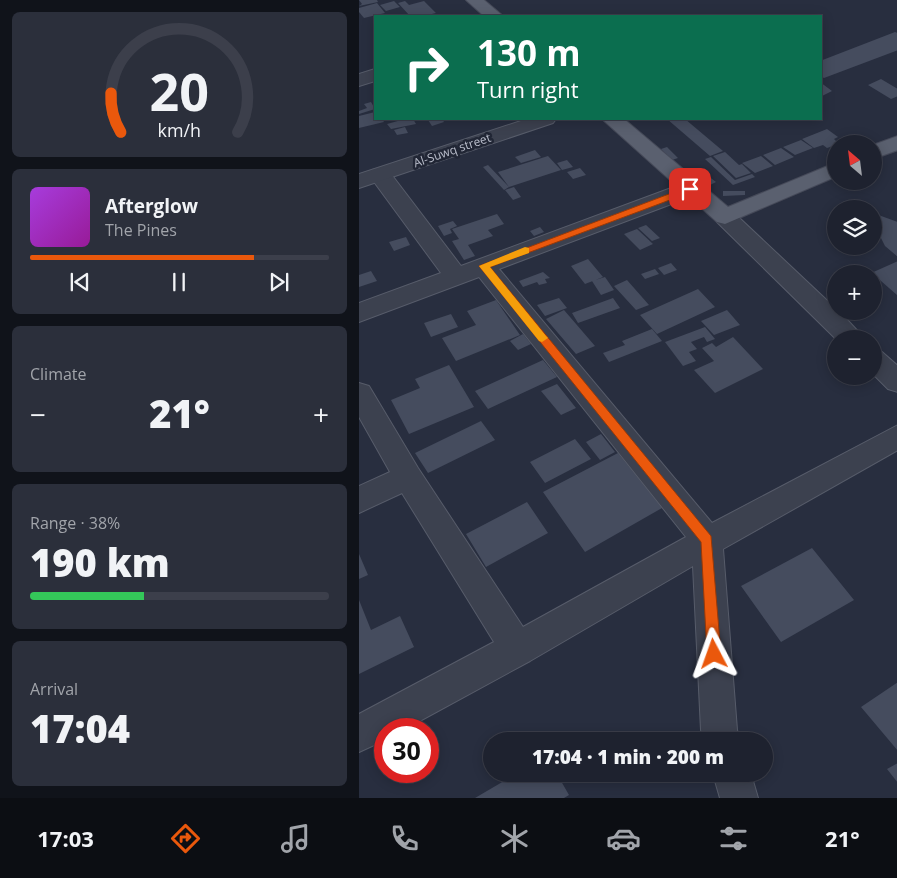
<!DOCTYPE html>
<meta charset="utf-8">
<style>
body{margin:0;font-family:"Open Sans",sans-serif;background:#2b2f3b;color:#f1f3f6;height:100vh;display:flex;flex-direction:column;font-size:19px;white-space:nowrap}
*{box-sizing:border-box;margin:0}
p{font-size:16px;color:#a1a4aa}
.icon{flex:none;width:28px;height:28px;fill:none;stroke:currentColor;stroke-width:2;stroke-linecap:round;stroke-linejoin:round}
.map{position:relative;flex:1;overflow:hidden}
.details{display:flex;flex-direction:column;gap:12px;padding:12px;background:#10131a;width:359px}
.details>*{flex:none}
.top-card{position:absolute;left:15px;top:15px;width:448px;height:105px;border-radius:0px;box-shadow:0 2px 12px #0003,0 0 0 1px #3c3f4b;background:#0b6e4f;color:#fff;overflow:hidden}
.needle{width:32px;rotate:332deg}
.buttons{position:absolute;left:468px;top:135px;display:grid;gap:10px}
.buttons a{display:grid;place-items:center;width:55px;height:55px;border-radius:50%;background:#1e222f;box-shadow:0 2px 12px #0003,0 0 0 1px #3c3f4b;font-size:25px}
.speed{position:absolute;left:15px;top:718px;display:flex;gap:10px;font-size:25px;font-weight:700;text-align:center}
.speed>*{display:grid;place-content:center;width:65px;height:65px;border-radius:50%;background:#1e222f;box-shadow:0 2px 12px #0003,0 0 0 1px #3c3f4b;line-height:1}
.speed .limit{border:8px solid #d22;background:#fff;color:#111}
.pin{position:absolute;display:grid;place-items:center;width:42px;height:42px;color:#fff;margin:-21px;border-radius:10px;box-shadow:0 2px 8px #0006}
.me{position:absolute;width:55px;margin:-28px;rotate:356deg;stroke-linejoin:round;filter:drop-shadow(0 0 4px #0008)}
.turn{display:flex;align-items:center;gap:18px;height:105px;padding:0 20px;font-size:22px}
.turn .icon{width:65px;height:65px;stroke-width:2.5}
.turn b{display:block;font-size:35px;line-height:42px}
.big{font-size:38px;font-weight:800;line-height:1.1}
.details .card{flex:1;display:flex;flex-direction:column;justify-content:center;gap:8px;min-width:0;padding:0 18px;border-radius:8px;background:#2b2f3b}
.details .dial{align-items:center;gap:0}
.dial svg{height:130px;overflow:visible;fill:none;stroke:#3c3f4b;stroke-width:7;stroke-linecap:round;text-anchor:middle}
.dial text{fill:#f1f3f6;stroke:none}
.song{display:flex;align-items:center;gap:15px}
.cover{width:60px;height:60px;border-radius:8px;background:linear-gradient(135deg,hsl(280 70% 55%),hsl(300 70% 35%))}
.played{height:5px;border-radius:2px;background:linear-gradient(90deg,#ea580c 75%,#3c3f4b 75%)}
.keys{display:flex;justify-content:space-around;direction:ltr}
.heat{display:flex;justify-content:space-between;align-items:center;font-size:28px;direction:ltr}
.charge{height:8px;border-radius:4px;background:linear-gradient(90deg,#34c759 38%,#3c3f4b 0)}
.trip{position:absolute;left:124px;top:732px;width:290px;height:50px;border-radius:25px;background:#1e222f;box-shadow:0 2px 12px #0003,0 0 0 1px #3c3f4b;font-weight:800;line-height:50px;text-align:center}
.tabs{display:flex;height:80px;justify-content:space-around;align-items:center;background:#0c0e13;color:#a1a4aa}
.tabs .icon{width:35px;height:35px}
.tabs .selected{color:#ea580c}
.tabs b{font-size:22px;color:#f1f3f6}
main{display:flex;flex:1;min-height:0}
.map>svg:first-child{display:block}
</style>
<main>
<section class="details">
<div class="card dial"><svg viewBox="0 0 100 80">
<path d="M14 69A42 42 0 1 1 86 69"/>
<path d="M14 69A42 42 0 0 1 8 45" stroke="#ea580c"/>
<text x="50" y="56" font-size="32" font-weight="700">20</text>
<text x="50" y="72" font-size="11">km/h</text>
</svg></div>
<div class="card">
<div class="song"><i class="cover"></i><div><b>Afterglow</b><p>The Pines</p></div></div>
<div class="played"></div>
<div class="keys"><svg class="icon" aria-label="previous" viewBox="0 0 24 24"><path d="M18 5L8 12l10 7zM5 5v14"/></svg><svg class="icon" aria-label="pause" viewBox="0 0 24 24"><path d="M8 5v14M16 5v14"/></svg><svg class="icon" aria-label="next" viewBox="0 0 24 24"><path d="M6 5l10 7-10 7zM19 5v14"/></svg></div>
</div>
<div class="card"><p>Climate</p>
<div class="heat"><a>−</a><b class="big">21°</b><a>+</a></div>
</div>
<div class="card"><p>Range · 38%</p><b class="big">190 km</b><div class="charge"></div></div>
<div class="card"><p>Arrival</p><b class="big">17:04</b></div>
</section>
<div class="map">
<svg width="539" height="798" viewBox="0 0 539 798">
<rect width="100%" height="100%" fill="#282e3f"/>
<path fill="#454c5e" d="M0,0H18L19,2L0,6L3,4Z
M35,1L41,7L27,11L21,5Z
M46,1L50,5L65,1L77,13L64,16H51L39,3Z
M18,3L26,13L5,18L0,12V8Z
M536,32L539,33V50L465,78L461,76V61Z
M522,79L539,89V96L532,99L509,85Z
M461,82L473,91L461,97Z
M12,102L16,109L0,114V111L8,108L5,104Z
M16,112V119H23L25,122L0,128V116Z
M46,119H54L57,124L32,129L28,124Z
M73,119H83L85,122L73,126L69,120Z
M308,119H326L364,151L351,156Z
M46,127L49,133L38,135L35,130Z
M468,129L479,137L475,139L480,144L468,148L464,145L455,148L443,139Z
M442,140L454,148L436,155L424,147Z
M308,147L319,158L313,160L302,149Z
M422,148L435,157L416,165L404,155Z
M176,150L182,157L162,163L156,157Z
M366,152L380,165L383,164L392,173L377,178L354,156Z
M189,156L202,170L150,187L139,172Z
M402,156L414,166L396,173L383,163Z
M352,157L376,180L393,174L396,177L374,185L346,159Z
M208,160L214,167L203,170L198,163Z
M129,165L150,187L145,190L124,167Z
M221,168L227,175L214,179L208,172Z
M344,172L357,182L351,185L338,175Z
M155,187L162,197L154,200L146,190Z
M364,191H386V195L364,196Z
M514,213L539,222V257L526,246L514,222Z
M138,214L145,224L129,230L134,236L109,245L116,256L105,260L93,241L100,239L93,229Z
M94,221L98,226L91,229L93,233L85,236L79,226Z
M287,225L301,238L293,241L279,228Z
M181,227L185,232L175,236L171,231Z
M278,229L294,244L281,250L265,234Z
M47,237L51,245L35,251L30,242Z
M229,259L244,277L226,284L212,266Z
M539,261V296L514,274H510Z
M312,263L318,270L305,275L299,268Z
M296,269L300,274L286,279L282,274Z
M12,271L18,281L0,287V275Z
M184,272L191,278L186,279L188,283L180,285L178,282L164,287L160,281Z
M246,277L255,290L242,295L233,281Z
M268,280L290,305L277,310L255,286Z
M339,289L356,307L298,334L281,315Z
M200,298L208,308L186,316L178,305Z
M254,298L261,308L219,323L213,313Z
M137,300L161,335L97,361L83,338L117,325L108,311Z
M205,310L236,346L217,354L187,319Z
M368,310L381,325L355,335L342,321Z
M92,314L99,327L72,337L65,323Z
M346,327L356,339L348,342L345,337L332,342L338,349L330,352L337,361L324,366L306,342Z
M293,329L303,341L250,362L244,353L266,345L263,341Z
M164,334L172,344L159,350L151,341Z
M374,337L404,369L356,393L335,370L355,361L343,348L353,343L357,347Z
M184,360L198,377L129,409L116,391Z
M90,365L115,407L50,434L32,400L61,388L56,379Z
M198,384L217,408L202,415L182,391Z
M122,421L136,440L69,473L56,453Z
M242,434L256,452L241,460L227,442Z
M216,439L232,459L186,483L171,462Z
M259,453L303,508L226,552L184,492Z
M168,502L189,533L127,567L107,534Z
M453,548L495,600L422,642L382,586Z
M0,554L9,575L0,579Z
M0,600L12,630L41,616L55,647L0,674Z
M539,682V751L502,707Z
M539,763V783L528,769Z
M157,774H198L210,795L205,798H116Z"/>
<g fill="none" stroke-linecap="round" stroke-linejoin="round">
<g stroke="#575c6a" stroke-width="2">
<path id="minor" d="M16,69V81L0,86V74Z
M21,169L29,170L102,266L323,184L331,182L339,184L342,189L339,194L140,269L353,523L539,425V450L364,549L378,730L381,741H345L342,730L334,566L171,661L46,729H26V740L0,752V714L135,642L43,493L0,513V486L31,472L0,417V383L10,386L59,468L164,627L327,537L120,277L0,322V303L82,273L10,175L13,170Z
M366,210L374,212L476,308V311H480L506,339H477L358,222L355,217L358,212Z
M514,349L523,352L539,366V392L529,389L514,374Z
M354,774H392L399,798H361Z"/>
</g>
<g stroke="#575c6a" stroke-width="2">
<path id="tertiary" d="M168,119H197L194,123L0,188V174Z"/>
</g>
<g stroke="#464a59" stroke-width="2">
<path id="primary" d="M107,0H125L144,16H125Z
M243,119H265L369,207L476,163V177L366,224L358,222Z
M539,136V150L514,159V145Z"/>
</g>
<use href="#minor" fill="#3c414f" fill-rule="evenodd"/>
<use href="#tertiary" fill="#3c414f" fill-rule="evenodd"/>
<use href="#primary" fill="#5a606f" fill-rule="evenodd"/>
</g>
<path fill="#ea580c" stroke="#983908" d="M331,186L335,187V191L131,267L352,536L362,654L360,659L355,661L350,659L348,654L342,542L120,266Z"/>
<path fill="#f59e0b" d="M166,247L170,248V253L131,267L187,336L189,338L183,342L180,341L120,266Z"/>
<g text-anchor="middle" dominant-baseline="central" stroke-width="5" stroke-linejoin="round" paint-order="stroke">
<g font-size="12" fill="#b9bdca" stroke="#212635">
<text transform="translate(93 150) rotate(-19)">Al-Suwq street</text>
</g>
</g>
</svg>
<div class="buttons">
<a><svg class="needle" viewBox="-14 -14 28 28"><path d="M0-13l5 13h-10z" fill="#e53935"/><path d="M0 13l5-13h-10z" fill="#a1a4aa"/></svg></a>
<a><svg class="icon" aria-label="layers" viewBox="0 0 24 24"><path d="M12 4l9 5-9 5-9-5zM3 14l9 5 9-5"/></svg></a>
<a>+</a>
<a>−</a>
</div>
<div class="speed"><div class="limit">30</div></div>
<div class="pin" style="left:331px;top:189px;background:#d93025"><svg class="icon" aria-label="arrive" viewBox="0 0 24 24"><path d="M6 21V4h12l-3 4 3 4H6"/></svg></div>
<svg class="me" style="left:355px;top:654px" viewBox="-20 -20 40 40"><path d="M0-17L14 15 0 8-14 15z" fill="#ea580c" stroke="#fff" stroke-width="4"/></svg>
<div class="trip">17:04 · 1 min · 200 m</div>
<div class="top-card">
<div class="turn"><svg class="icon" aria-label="right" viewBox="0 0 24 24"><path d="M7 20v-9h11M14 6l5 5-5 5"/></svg><div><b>130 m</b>Turn right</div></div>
</div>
</div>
</main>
<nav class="tabs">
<b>17:03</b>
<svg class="icon selected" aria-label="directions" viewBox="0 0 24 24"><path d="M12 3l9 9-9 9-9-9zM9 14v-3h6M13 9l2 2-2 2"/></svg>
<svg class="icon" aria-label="music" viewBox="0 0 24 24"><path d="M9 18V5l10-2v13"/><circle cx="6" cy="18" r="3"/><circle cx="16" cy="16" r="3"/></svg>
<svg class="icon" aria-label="phone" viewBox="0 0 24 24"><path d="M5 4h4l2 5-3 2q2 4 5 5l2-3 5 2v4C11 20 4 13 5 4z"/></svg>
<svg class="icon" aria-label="climate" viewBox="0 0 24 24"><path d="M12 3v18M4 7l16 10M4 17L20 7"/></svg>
<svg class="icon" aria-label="car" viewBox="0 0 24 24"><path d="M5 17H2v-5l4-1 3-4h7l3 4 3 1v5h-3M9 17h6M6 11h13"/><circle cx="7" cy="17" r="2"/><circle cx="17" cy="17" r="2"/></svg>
<svg class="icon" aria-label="filters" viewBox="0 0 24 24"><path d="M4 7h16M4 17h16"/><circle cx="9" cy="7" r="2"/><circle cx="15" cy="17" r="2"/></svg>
<b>21°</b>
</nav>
